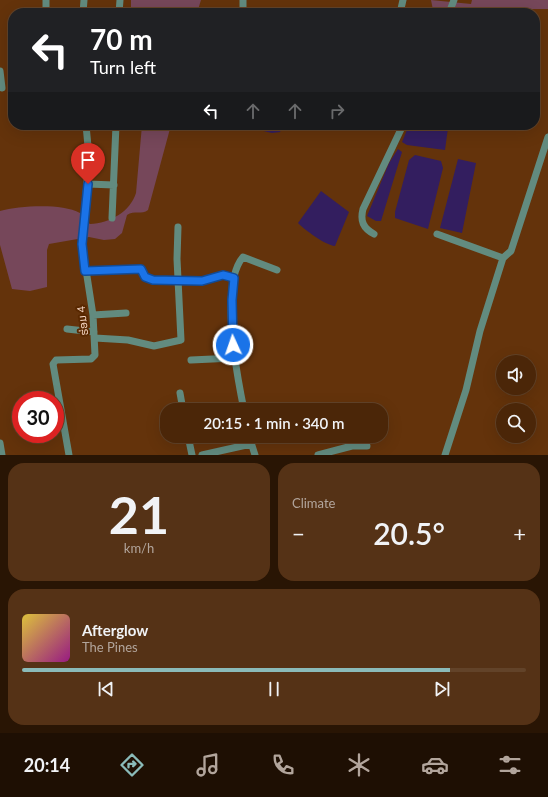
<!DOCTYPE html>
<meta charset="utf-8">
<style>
body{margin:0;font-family:Lato,"Noto Sans Lao",sans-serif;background:#553216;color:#f1f3f6;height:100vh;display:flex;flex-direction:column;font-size:15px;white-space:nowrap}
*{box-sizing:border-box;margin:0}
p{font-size:13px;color:#b2a59c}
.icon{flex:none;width:22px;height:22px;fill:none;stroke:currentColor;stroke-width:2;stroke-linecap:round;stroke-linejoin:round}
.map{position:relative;height:455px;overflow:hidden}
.side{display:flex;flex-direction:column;gap:8px;padding:8px;background:#291504;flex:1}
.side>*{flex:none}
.hud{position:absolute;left:8px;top:8px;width:532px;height:122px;border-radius:16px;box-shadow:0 4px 16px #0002,0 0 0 1px #624329;background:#202124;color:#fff;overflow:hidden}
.buttons{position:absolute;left:496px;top:355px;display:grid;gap:8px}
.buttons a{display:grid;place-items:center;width:40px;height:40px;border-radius:50%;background:#4b2608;box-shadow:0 4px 16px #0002,0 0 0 1px #624329;font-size:20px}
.speed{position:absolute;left:12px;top:391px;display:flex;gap:8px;font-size:20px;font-weight:700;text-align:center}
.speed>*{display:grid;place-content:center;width:52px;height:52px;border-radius:50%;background:#4b2608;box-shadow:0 4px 16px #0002,0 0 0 1px #624329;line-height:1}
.speed .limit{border:6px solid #d22;background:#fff;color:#111}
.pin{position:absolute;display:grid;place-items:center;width:34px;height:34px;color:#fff;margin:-41px -17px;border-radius:50% 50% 50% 0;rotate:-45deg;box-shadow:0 0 4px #0007}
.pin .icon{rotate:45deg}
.me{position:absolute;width:44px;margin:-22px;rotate:357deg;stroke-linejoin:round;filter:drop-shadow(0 0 3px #0008)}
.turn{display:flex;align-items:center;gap:14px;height:84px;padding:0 16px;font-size:18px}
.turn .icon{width:52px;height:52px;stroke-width:2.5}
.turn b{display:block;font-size:28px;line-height:34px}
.lanes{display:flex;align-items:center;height:38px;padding:0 16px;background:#0003;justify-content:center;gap:20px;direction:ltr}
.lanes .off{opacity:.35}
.big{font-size:30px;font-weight:600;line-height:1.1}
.side .card{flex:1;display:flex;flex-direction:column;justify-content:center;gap:6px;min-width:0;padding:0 14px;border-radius:16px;background:#553216}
.side .dial{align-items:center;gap:0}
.dial b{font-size:52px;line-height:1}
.song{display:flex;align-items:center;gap:12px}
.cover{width:48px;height:48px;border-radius:6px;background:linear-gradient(135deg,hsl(50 70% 55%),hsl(310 70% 35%))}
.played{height:4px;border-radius:2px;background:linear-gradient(90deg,#8bbbb9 85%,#624329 85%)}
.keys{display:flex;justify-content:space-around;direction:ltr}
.heat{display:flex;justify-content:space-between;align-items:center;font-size:22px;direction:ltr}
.side .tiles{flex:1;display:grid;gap:8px;grid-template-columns:1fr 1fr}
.card:last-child{grid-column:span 2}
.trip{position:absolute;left:160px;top:403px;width:228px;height:40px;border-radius:16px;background:#4b2608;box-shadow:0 4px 16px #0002,0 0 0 1px #624329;font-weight:600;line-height:40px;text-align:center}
.tab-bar{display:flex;height:64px;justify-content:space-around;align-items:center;background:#1e0f03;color:#b2a59c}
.tab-bar .icon{width:28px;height:28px}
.tab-bar .current{color:#8bbbb9}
.tab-bar b{font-size:18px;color:#f1f3f6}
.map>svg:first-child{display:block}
</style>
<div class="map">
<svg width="548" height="455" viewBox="0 0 548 455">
<rect width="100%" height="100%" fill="#64330b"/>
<path fill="#76475a" d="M131,0H201L197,13H149L131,9Z
M431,0L471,4L472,0H548V9H504V13H467L433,10Z
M142,125H171L148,210C142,215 134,210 127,215L122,233L115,239L104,240L89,237L49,244L47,250V287L30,291L12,289L0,245V211C20,206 61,203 80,213C85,215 85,221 90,224C110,223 130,212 136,193Z"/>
<path fill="#331e5f" d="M239,125H284L280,132L272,133Z
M409,125H436L448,128L445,150L407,145L402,142Z
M398,149L402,152L381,221H376L367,216L389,163Z
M415,155L441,161L443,168L428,229L395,218V212L409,160Z
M458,159L476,163L462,233L440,228Z
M321,191L349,212L335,246C325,245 305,230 298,223Z"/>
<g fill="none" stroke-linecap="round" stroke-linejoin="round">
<path stroke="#628b7f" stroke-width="7" d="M46,13V0
M83,13L84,0
M119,13L120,0
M243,13V0
M400,13L403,0
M449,13L454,0
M0,71L2,88
M88,184L114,185
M112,218L116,125
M374,234C363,228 360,221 363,209L403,125
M437,234L503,258L511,251L548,137
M85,271L141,269L145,277L153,280L202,281L223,275L233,278
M93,315L126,313
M67,329L94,332
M95,338L128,340L154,346L181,340L177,259L178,227
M191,360L234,358
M180,393L183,410
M244,410C237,376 219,285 243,257L277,270
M188,436L192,455
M249,436L255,455
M0,443L2,455
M69,455L53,364L56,360L91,359L95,355L93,315L82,244L89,157L86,125
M202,455L251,444
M318,455L352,446H367
M445,455L466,390L480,331L503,258"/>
</g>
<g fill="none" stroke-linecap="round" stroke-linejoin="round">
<g stroke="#114b97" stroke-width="10">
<path id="route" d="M88,184L82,244L85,271L141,269L145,277L153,280L202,281L223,275L234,278L232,300L233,345"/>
</g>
<use href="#route" stroke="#1a73e8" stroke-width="7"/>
</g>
<g text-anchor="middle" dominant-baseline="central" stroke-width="4" stroke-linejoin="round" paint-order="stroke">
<g font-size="11" fill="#f6d7c4" stroke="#592800">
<text transform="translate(82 321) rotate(-97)">ຮ່ອມ 4</text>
</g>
</g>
</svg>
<div class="buttons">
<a><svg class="icon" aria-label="sound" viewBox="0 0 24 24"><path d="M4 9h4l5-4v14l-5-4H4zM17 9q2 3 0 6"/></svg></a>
<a><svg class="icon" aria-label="search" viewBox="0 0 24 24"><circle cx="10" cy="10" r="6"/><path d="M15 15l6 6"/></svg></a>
</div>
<div class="speed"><div class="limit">30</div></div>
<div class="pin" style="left:88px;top:184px;background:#d93025"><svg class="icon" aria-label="arrive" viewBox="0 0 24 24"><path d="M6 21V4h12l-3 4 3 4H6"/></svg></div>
<svg class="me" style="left:233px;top:345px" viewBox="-20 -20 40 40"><circle r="17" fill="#1a73e8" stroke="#fff" stroke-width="3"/><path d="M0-11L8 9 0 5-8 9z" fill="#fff"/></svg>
<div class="trip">20:15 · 1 min · 340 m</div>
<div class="hud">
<div class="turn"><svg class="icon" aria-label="left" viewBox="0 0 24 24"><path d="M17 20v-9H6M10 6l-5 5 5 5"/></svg><div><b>70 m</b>Turn left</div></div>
<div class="lanes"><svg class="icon" aria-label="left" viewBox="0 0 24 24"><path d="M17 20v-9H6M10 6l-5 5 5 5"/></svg><svg class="icon off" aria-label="ahead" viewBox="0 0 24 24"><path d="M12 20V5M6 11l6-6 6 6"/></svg><svg class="icon off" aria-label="ahead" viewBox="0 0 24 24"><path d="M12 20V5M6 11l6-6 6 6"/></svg><svg class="icon off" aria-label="right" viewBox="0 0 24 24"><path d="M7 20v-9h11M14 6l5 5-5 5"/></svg></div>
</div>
</div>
<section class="side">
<div class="tiles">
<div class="card dial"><b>21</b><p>km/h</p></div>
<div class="card"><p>Climate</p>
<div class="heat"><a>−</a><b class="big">20.5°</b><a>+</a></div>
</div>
<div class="card">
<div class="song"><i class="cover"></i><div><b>Afterglow</b><p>The Pines</p></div></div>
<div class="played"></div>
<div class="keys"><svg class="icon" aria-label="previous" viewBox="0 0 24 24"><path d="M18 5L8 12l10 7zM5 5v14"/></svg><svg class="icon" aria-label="pause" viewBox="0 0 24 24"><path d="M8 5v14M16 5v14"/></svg><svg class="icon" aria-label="next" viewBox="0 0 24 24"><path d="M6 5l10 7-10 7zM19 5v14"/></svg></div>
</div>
</div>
</section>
<nav class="tab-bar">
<b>20:14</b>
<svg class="icon current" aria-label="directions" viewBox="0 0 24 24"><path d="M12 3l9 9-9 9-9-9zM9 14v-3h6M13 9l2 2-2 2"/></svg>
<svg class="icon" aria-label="music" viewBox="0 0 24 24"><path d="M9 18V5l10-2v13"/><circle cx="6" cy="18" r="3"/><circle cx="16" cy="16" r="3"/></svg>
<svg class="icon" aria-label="phone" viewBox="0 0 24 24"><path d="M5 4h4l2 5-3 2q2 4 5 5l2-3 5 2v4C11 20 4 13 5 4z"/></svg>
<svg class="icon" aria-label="climate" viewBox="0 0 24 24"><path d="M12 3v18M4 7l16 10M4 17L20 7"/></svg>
<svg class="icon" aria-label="car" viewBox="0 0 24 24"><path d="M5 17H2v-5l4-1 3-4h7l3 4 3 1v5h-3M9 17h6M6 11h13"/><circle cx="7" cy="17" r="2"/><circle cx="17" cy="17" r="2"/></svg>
<svg class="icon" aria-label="filters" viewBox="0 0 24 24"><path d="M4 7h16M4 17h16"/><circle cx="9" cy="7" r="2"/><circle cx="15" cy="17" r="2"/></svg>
</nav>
